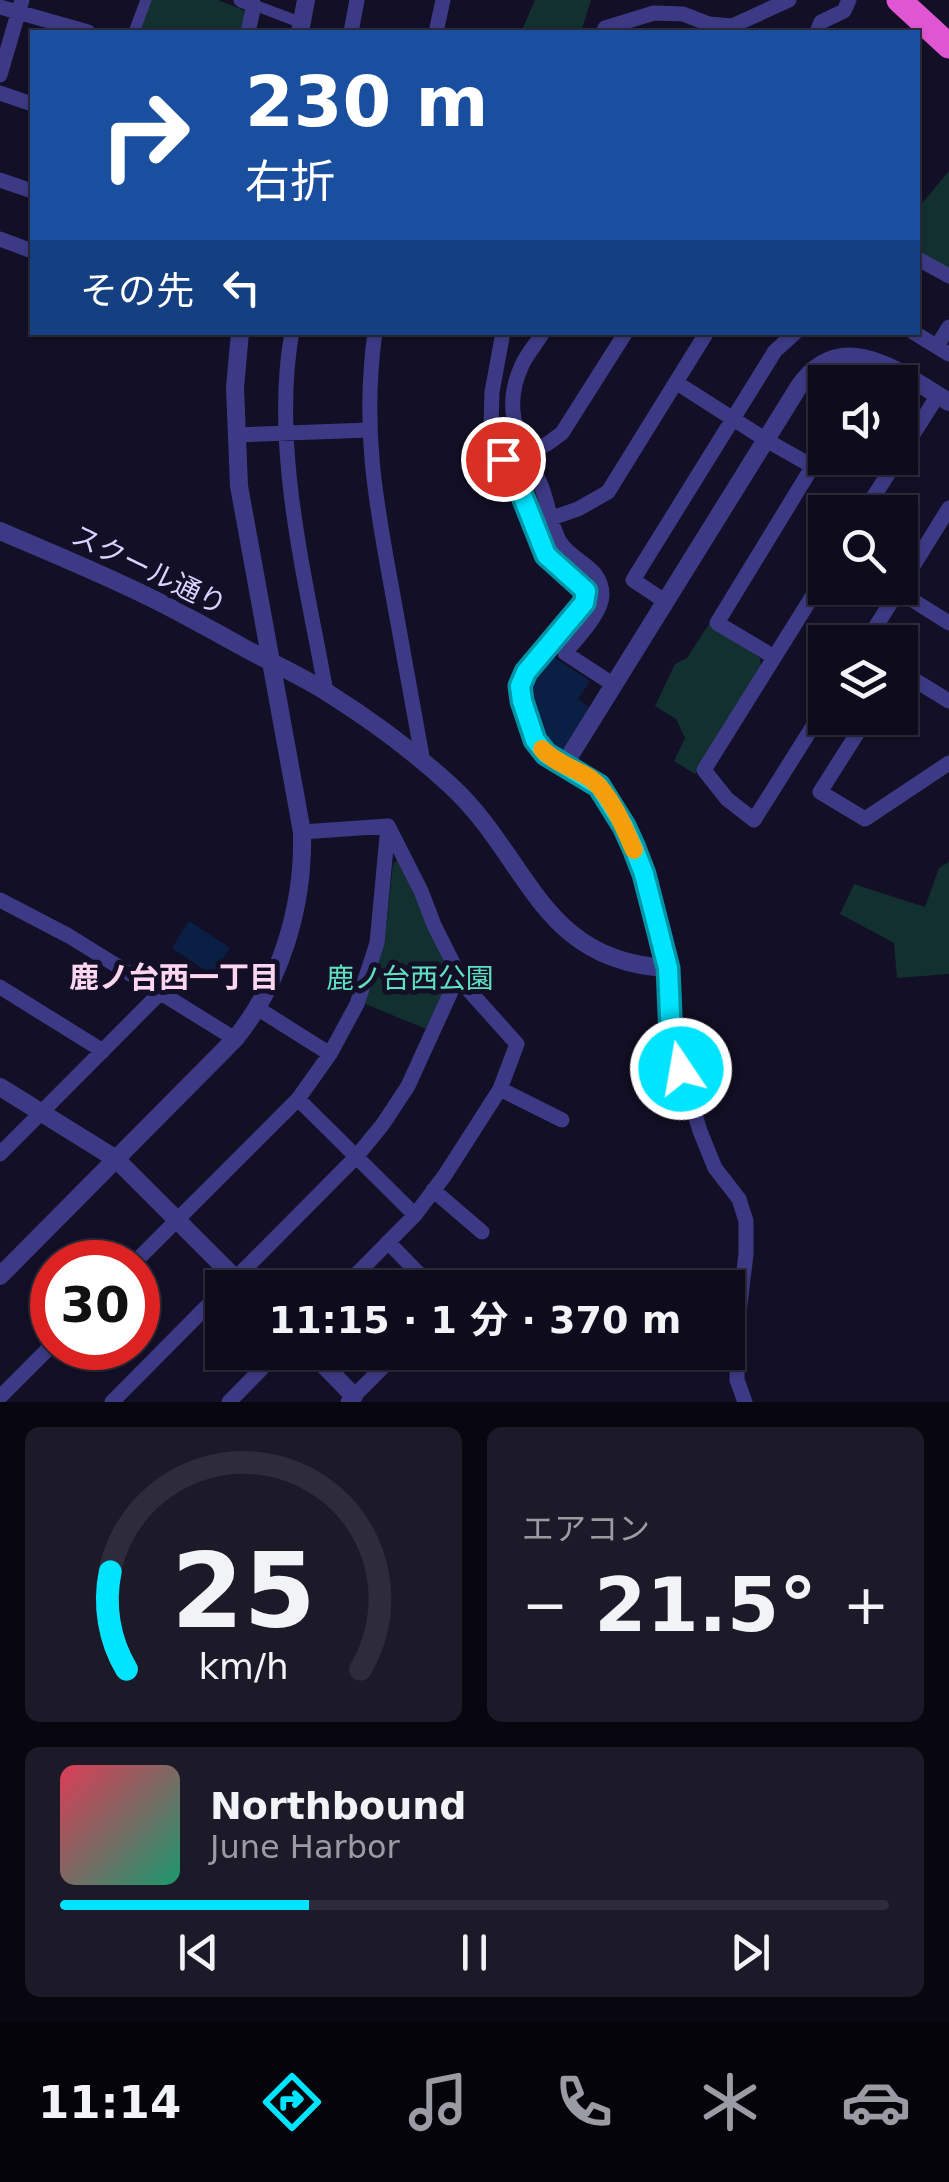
<!DOCTYPE html>
<html lang="ja">
<meta charset="utf-8">
<style>
body{margin:0;font-family:"DejaVu Sans","Noto Sans JP",sans-serif;background:#1c1929;color:#f1f3f6;height:100vh;display:flex;flex-direction:column;font-size:38px;white-space:nowrap}
*{box-sizing:border-box;margin:0}
p{font-size:32px;color:#9b9ba3}
.icon{flex:none;width:55px;height:55px;fill:none;stroke:currentColor;stroke-width:2;stroke-linecap:round;stroke-linejoin:round}
.map{position:relative;height:1402px;overflow:hidden}
.drawer{display:flex;flex-direction:column;gap:25px;padding:25px;background:#08060f;flex:1}
.drawer>*{flex:none}
.banner{position:absolute;left:30px;top:30px;width:890px;height:305px;border-radius:0px;box-shadow:0 2px 8px #0004,0 0 0 2px #2e2b3b;background:#1a4fa0;color:#fff;overflow:hidden}
.controls{position:absolute;left:808px;top:365px;display:grid;gap:20px}
.controls a{display:grid;place-items:center;width:110px;height:110px;border-radius:0px;background:#0e0b1c;box-shadow:0 2px 8px #0004,0 0 0 2px #2e2b3b;font-size:50px}
.speed{position:absolute;left:30px;top:1240px;display:flex;gap:20px;font-size:50px;font-weight:700;text-align:center}
.speed>*{display:grid;place-content:center;width:130px;height:130px;border-radius:50%;background:#0e0b1c;box-shadow:0 2px 8px #0004,0 0 0 2px #2e2b3b;line-height:1}
.speed .limit{border:15px solid #d22;background:#fff;color:#111}
.pin{position:absolute;display:grid;place-items:center;width:85px;height:85px;color:#fff;margin:-42px;border:5px solid #fff;border-radius:50%;box-shadow:0 2px 10px #0007}
.me{position:absolute;width:110px;margin:-55px;rotate:348deg;stroke-linejoin:round;filter:drop-shadow(0 0 8px #0008)}
.turn{display:flex;align-items:center;gap:35px;height:210px;padding:0 50px;font-size:45px}
.turn .icon{width:130px;height:130px;stroke-width:2.5}
.turn b{display:block;font-size:70px;line-height:85px}
.then{display:flex;align-items:center;height:95px;padding:0 50px;background:#0003;gap:20px;font-size:38px}
.big{font-size:75px;font-weight:700;line-height:1.1}
.drawer .card{flex:1;display:flex;flex-direction:column;justify-content:center;gap:15px;min-width:0;padding:0 35px;border-radius:15px;background:#1c1929}
.drawer .dial{align-items:center;gap:0}
.dial svg{height:260px;overflow:visible;fill:none;stroke:#2e2b3b;stroke-width:7;stroke-linecap:round;text-anchor:middle}
.dial text{fill:#f1f3f6;stroke:none}
.song{display:flex;align-items:center;gap:30px}
.cover{width:120px;height:120px;border-radius:15px;background:linear-gradient(135deg,hsl(350 70% 55%),hsl(160 70% 35%))}
.played{height:10px;border-radius:5px;background:linear-gradient(90deg,#00e5ff 30%,#2e2b3b 30%)}
.keys{display:flex;justify-content:space-around;direction:ltr}
.heat{display:flex;justify-content:space-between;align-items:center;font-size:55px;direction:ltr}
.drawer .tiles{flex:1;display:grid;gap:25px;grid-template-columns:1fr 1fr}
.card:last-child{grid-column:span 2}
.trip{position:absolute;left:205px;top:1270px;width:540px;height:100px;border-radius:0px;background:#0e0b1c;box-shadow:0 2px 8px #0004,0 0 0 2px #2e2b3b;font-weight:700;line-height:100px;text-align:center}
.tab-bar{display:flex;height:160px;justify-content:space-around;align-items:center;background:#06040b;color:#9b9ba3}
.tab-bar .icon{width:70px;height:70px}
.tab-bar .on{color:#00e5ff}
.tab-bar b{font-size:45px;color:#f1f3f6}
.map>svg:first-child{display:block}
</style>
<div class="map">
<svg width="949" height="1402" viewBox="0 0 949 1402">
<rect width="100%" height="100%" fill="#130f26"/>
<path fill="#12302f" d="M151,0H218L248,12L243,32H139Z
M535,0H591L581,32H521Z
M949,171V270L918,259V208Z
M709,624L760,658L761,667L695,774L674,761L685,738L676,719L655,706L675,664L687,658Z
M399,860L450,976L426,1029L363,1003L384,946L393,863Z
M949,862V974L897,978L894,943L840,914L854,884L925,907L939,868Z"/>
<path fill="#0a1f44" d="M554,657L590,681L578,699L591,709L563,750C539,748 528,704 534,683C538,673 547,665 554,657Z
M189,921L230,948L212,975L172,948Z"/>
<g fill="none" stroke-linecap="round" stroke-linejoin="round">
<path stroke="#3d3a85" stroke-width="11" d="M254,5L302,23
M134,32L146,0"/>
<path stroke="#3d3a85" stroke-width="15" d="M241,0L254,5L248,32
M0,7L88,32
M351,32L357,0
M436,32L443,0
M603,32L605,28L654,13L683,14L709,24L732,26L789,0
M817,32L821,22L844,11L849,0
M0,75L22,0
M0,93L32,104
M0,180L32,191
M0,239L32,251
M918,259L949,276
M292,332C271,446 306,580 326,692
M375,332C362,426 375,499 392,590C402,647 413,705 423,762
M503,332L492,392L491,427L503,459L521,492L545,555L586,591L584,603L573,619L526,672L520,686L522,701L535,740L546,754L599,786L624,825L644,874L668,968L671,1037L700,1131L715,1168L739,1199L746,1221V1254L737,1330V1380L745,1402
M543,332C537,343 527,354 522,365C500,412 521,442 540,483C548,501 550,525 560,542C573,563 602,566 602,595C602,613 576,639 565,653L614,685
M913,332L949,354
M937,346L949,327
M677,383L766,440L812,466
M236,435L369,430
M525,454L547,444L562,433L626,332
M900,455L938,395
M864,512L898,458
M552,518L578,509L608,492L707,332
M825,576L704,770L727,799L754,820L825,707
M900,587L949,508
M898,591L949,623
M666,602L633,580L775,351L796,332
M866,642L900,588
M774,657L717,623L825,446
M900,671L949,701
M867,718L820,792L865,819L949,763
M302,832L388,826L421,891L434,925L464,985L517,1044L500,1089L445,1175L415,1215L343,1288
M0,900L69,936L235,1039
M0,987L103,1051
M257,1008L330,1054
M500,1089L562,1120
M298,1099L415,1215
M0,1154L160,993
M433,1190L482,1232
M388,1242L422,1277
M135,1262L298,1099L330,1054L357,1004L377,943L388,826
M226,1288L356,1157L383,1124L408,1086L459,974
M0,1397L52,1345
M112,1402L222,1291
M229,1402L278,1352
M348,1402L398,1352"/>
<path stroke="#3d3a85" stroke-width="18" d="M300,32L306,0
M0,531C56,555 113,578 167,606C194,620 221,635 248,650C274,664 303,677 328,693C371,720 413,751 450,785C529,857 539,962 668,968
M564,765L798,388C841,324 901,373 949,402
M0,1087L116,1159L245,1288
M0,1276L235,1039C281,982 304,906 302,832L239,486L235,388L240,332
M311,1352L354,1396"/>
<path stroke="#e055d1" stroke-width="25" d="M899,0L949,46"/>
</g>
<g fill="none" stroke-linecap="round" stroke-linejoin="round">
<g stroke="#0095a6" stroke-width="25">
<path id="route" d="M503,459L521,492L546,555L586,591L584,603L526,672L520,686L522,701L535,740L546,754L599,786L624,826L634,848L644,874L668,968L671,1037L681,1069"/>
</g>
<use href="#route" stroke="#00e5ff" stroke-width="18"/>
<path stroke="#f59e0b" stroke-width="18" d="M542,749C556,764 575,768 591,779C610,793 625,829 634,850"/>
</g>
<g text-anchor="middle" dominant-baseline="central" stroke-width="10" stroke-linejoin="round" paint-order="stroke">
<g font-size="28" fill="#d9d4ff" stroke="#130f26">
<text transform="translate(149 570) rotate(26)">スクール通り</text>
</g>
<g font-size="28" fill="#5fe0c0" stroke="#130f26">
<text x="410" y="978">鹿ノ台西公園</text>
</g>
<g font-size="30" font-weight="bold" fill="#ffd6f0" stroke="#130f26">
<text x="174" y="977">鹿ノ台西一丁目</text>
</g>
</g>
</svg>
<div class="controls">
<a><svg class="icon" aria-label="sound" viewBox="0 0 24 24"><path d="M4 9h4l5-4v14l-5-4H4zM17 9q2 3 0 6"/></svg></a>
<a><svg class="icon" aria-label="search" viewBox="0 0 24 24"><circle cx="10" cy="10" r="6"/><path d="M15 15l6 6"/></svg></a>
<a><svg class="icon" aria-label="layers" viewBox="0 0 24 24"><path d="M12 4l9 5-9 5-9-5zM3 14l9 5 9-5"/></svg></a>
</div>
<div class="speed"><div class="limit">30</div></div>
<div class="pin" style="left:503px;top:459px;background:#d93025"><svg class="icon" aria-label="arrive" viewBox="0 0 24 24"><path d="M6 21V4h12l-3 4 3 4H6"/></svg></div>
<svg class="me" style="left:681px;top:1069px" viewBox="-20 -20 40 40"><circle r="17" fill="#00e5ff" stroke="#fff" stroke-width="3"/><path d="M0-11L8 9 0 5-8 9z" fill="#fff"/></svg>
<div class="trip">11:15 · 1 分 · 370 m</div>
<div class="banner">
<div class="turn"><svg class="icon" aria-label="right" viewBox="0 0 24 24"><path d="M7 20v-9h11M14 6l5 5-5 5"/></svg><div><b>230 m</b>右折</div></div>
<div class="then">その先<svg class="icon" aria-label="left" viewBox="0 0 24 24"><path d="M17 20v-9H6M10 6l-5 5 5 5"/></svg></div>
</div>
</div>
<section class="drawer">
<div class="tiles">
<div class="card dial"><svg viewBox="0 0 100 80">
<path d="M14 69A42 42 0 1 1 86 69"/>
<path d="M14 69A42 42 0 0 1 9 39" stroke="#00e5ff"/>
<text x="50" y="56" font-size="32" font-weight="700">25</text>
<text x="50" y="72" font-size="11">km/h</text>
</svg></div>
<div class="card"><p>エアコン</p>
<div class="heat"><a>−</a><b class="big">21.5°</b><a>+</a></div>
</div>
<div class="card">
<div class="song"><i class="cover"></i><div><b>Northbound</b><p>June Harbor</p></div></div>
<div class="played"></div>
<div class="keys"><svg class="icon" aria-label="previous" viewBox="0 0 24 24"><path d="M18 5L8 12l10 7zM5 5v14"/></svg><svg class="icon" aria-label="pause" viewBox="0 0 24 24"><path d="M8 5v14M16 5v14"/></svg><svg class="icon" aria-label="next" viewBox="0 0 24 24"><path d="M6 5l10 7-10 7zM19 5v14"/></svg></div>
</div>
</div>
</section>
<nav class="tab-bar">
<b>11:14</b>
<svg class="icon on" aria-label="directions" viewBox="0 0 24 24"><path d="M12 3l9 9-9 9-9-9zM9 14v-3h6M13 9l2 2-2 2"/></svg>
<svg class="icon" aria-label="music" viewBox="0 0 24 24"><path d="M9 18V5l10-2v13"/><circle cx="6" cy="18" r="3"/><circle cx="16" cy="16" r="3"/></svg>
<svg class="icon" aria-label="phone" viewBox="0 0 24 24"><path d="M5 4h4l2 5-3 2q2 4 5 5l2-3 5 2v4C11 20 4 13 5 4z"/></svg>
<svg class="icon" aria-label="climate" viewBox="0 0 24 24"><path d="M12 3v18M4 7l16 10M4 17L20 7"/></svg>
<svg class="icon" aria-label="car" viewBox="0 0 24 24"><path d="M5 17H2v-5l4-1 3-4h7l3 4 3 1v5h-3M9 17h6M6 11h13"/><circle cx="7" cy="17" r="2"/><circle cx="17" cy="17" r="2"/></svg>
</nav>
